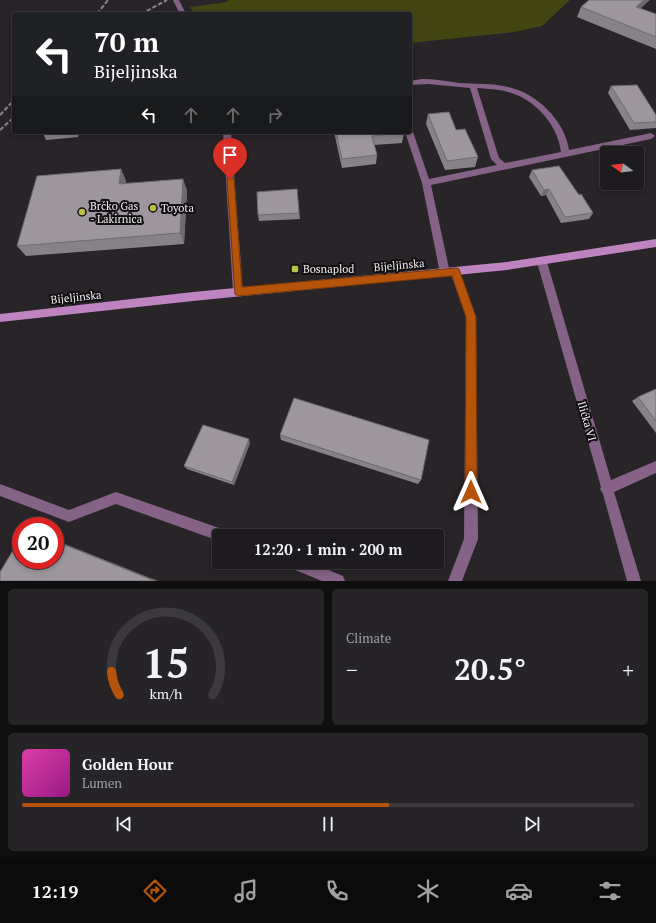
<!DOCTYPE html>
<meta charset="utf-8">
<style>
body{margin:0;font-family:"PT Serif",serif;background:#262427;color:#f1f3f6;height:100vh;display:flex;flex-direction:column;font-size:15px;white-space:nowrap}
*{box-sizing:border-box;margin:0}
p{font-size:13px;color:#a1a1a4}
.icon{flex:none;width:22px;height:22px;fill:none;stroke:currentColor;stroke-width:2;stroke-linecap:round;stroke-linejoin:round}
.map{position:relative;height:581px;overflow:hidden}
.drawer{display:flex;flex-direction:column;gap:8px;padding:8px;background:#100f10;flex:1}
.drawer>*{flex:none}
.hud{position:absolute;left:12px;top:12px;width:400px;height:122px;border-radius:4px;box-shadow:0 2px 6px #0003,0 0 0 1px #3c393c;background:#202124;color:#fff;overflow:hidden}
.needle{width:26px;rotate:285deg}
.buttons{position:absolute;left:600px;top:146px;display:grid;gap:8px}
.buttons a{display:grid;place-items:center;width:44px;height:44px;border-radius:4px;background:#1e1b1e;box-shadow:0 2px 6px #0003,0 0 0 1px #3c393c;font-size:20px}
.speed{position:absolute;left:12px;top:517px;display:flex;gap:8px;font-size:20px;font-weight:700;text-align:center}
.speed>*{display:grid;place-content:center;width:52px;height:52px;border-radius:50%;background:#1e1b1e;box-shadow:0 2px 6px #0003,0 0 0 1px #3c393c;line-height:1}
.speed .limit{border:6px solid #d22;background:#fff;color:#111}
.pin{position:absolute;display:grid;place-items:center;width:34px;height:34px;color:#fff;margin:-41px -17px;border-radius:50% 50% 50% 0;rotate:-45deg;box-shadow:0 0 4px #0007}
.pin .icon{rotate:45deg}
.me{position:absolute;width:44px;margin:-22px;rotate:0deg;stroke-linejoin:round;filter:drop-shadow(0 0 3px #0008)}
.turn{display:flex;align-items:center;gap:14px;height:84px;padding:0 16px;font-size:18px}
.turn .icon{width:52px;height:52px;stroke-width:2.5}
.turn b{display:block;font-size:28px;line-height:34px}
.lanes{display:flex;align-items:center;height:38px;padding:0 16px;background:#0003;justify-content:center;gap:20px;direction:ltr}
.lanes .off{opacity:.35}
.big{font-size:30px;font-weight:700;line-height:1.1}
.drawer .card{flex:1;display:flex;flex-direction:column;justify-content:center;gap:6px;min-width:0;padding:0 14px;border-radius:6px;background:#262427}
.drawer .dial{align-items:center;gap:0}
.dial svg{height:104px;overflow:visible;fill:none;stroke:#3c393c;stroke-width:7;stroke-linecap:round;text-anchor:middle}
.dial text{fill:#f1f3f6;stroke:none}
.song{display:flex;align-items:center;gap:12px}
.cover{width:48px;height:48px;border-radius:6px;background:linear-gradient(135deg,hsl(320 70% 55%),hsl(310 70% 35%))}
.played{height:4px;border-radius:2px;background:linear-gradient(90deg,#b45309 60%,#3c393c 60%)}
.keys{display:flex;justify-content:space-around;direction:ltr}
.heat{display:flex;justify-content:space-between;align-items:center;font-size:22px;direction:ltr}
.drawer .tiles{flex:1;display:grid;gap:8px;grid-template-columns:1fr 1fr}
.card:last-child{grid-column:span 2}
.trip{position:absolute;left:212px;top:529px;width:232px;height:40px;border-radius:4px;background:#1e1b1e;box-shadow:0 2px 6px #0003,0 0 0 1px #3c393c;font-weight:700;line-height:40px;text-align:center}
.tab-bar{display:flex;height:64px;justify-content:space-around;align-items:center;background:#0c0b0c;color:#a1a1a4}
.tab-bar .icon{width:28px;height:28px}
.tab-bar .on{color:#b45309}
.tab-bar b{font-size:18px;color:#f1f3f6}
.map>svg:first-child{display:block}
</style>
<div class="map">
<svg width="656" height="581" viewBox="0 0 656 581">
<rect width="100%" height="100%" fill="#282428"/>
<path fill="#434513" d="M228,0H570L542,26L514,32L410,43V14H194L190,7L227,2Z"/>
<g fill="none" stroke-linecap="round" stroke-linejoin="round">
<path fill="#866288" fill-rule="evenodd" d="M422,79C434,79 446,81 459,83C475,84 492,83 508,87C537,93 565,121 569,150L651,133L655,136L651,139L431,185L450,273L448,276H442L440,273L422,183L405,132H410V130L413,132L429,179L497,165L491,159L470,88L428,84L410,85V81ZM477,88C488,89 499,89 508,92C535,99 558,125 561,152L505,163L499,158Z
M455,268L458,269L460,272L476,317L478,539L462,581H448L464,539L466,317L450,272L452,269Z
M0,484L69,510L116,492L222,529L227,531L229,536H219V541L116,504L69,522L0,496Z
M286,562H309L343,576L345,581H322L288,567Z"/>
<path fill="#866288" fill-rule="evenodd" d="M173,0H179L186,14H180Z
M223,132H231L243,292L242,295L238,296L234,295L233,292Z
M542,258L545,259L547,262L611,480L656,461V473L614,492L641,581H627L603,494L600,489L601,487L537,262L539,259Z"/>
<path fill="#bd84c0" fill-rule="evenodd" d="M656,239V247L507,270L193,301L0,322V314L193,292L507,262Z"/>
<path stroke="#898589" stroke-width="2" stroke-dasharray="4.5 2" stroke-linecap="butt" d="M97,14L108,0
M141,14L167,0
M0,115L14,100
M0,130L14,117"/>
</g>
<path fill="#878287" d="M581,7L640,8L656,14V49L577,17Z
M611,86L656,115V128L630,130L608,93Z
M428,114L456,130L478,157L475,167L445,170L426,124Z
M43,132H79L78,137L46,140L43,133Z
M334,132H403L404,133L402,143L374,145L377,155L376,164L342,168Z
M121,169L126,181V183L187,190L184,244L26,256L17,246Z
M532,170L579,195L593,213L589,219L561,223L546,195L541,196L529,177Z
M297,189L300,219L259,221L258,215Z
M656,389V433L632,401L638,397Z
M280,435L421,480L418,484L281,440Z
M250,443L234,485L187,469L184,466Z"/>
<path fill="#6e6a6e" d="M644,0H650L631,17L636,7Z
M76,132H79L78,137Z
M121,169L126,181L124,195L119,184Z
M183,179L187,190L184,244L180,233Z
M549,189L546,195L541,196L544,190Z
M249,439L250,443L234,485L232,482Z
M55,540L158,581H155L55,541Z"/>
<path fill="#9d979d" stroke="#6e6a6e" d="M589,0H644L636,7L656,14V37L581,7Z
M637,85L656,115V122L634,123L611,86Z
M449,112L456,130L465,129L478,157L447,161L428,114Z
M43,132H56L43,133Z
M336,132H403L404,133L372,136L377,155L342,159Z
M559,166L579,195L581,194L593,213L565,217L549,189L544,190L532,170Z
M121,169L119,184L183,179L180,233L17,246L37,176Z
M297,189L299,213L258,215L257,192Z
M656,389V421L638,397Z
M294,398L429,440L421,480L280,435Z
M203,425L249,439L232,482L184,466Z
M21,537V560H55V541L155,581H0V572Z"/>
<path fill="#b45309" stroke="#753606" d="M230,176L234,179L242,287L456,268L459,269L476,317L477,492L475,496L471,497L467,496L465,492L466,317L452,276L238,296L235,294L227,179Z"/>
<g fill="#b9c046" stroke="#100e10" stroke-width="1.5">
<circle cx="153" cy="208" r="4"/>
<circle cx="82" cy="212" r="4"/>
<rect x="291" y="265" width="8" height="8" rx="2"/>
</g>
<g text-anchor="middle" dominant-baseline="central" stroke-width="4" stroke-linejoin="round" paint-order="stroke">
<g font-size="11" fill="#f1eef1" stroke="#100e10" text-anchor="start">
<text x="90" y="206">Brčko Gas<tspan x="90" dy="13">- Lakirnica</tspan></text>
<text x="161" y="208">Toyota</text>
<text x="303" y="269">Bosnaplod</text>
</g>
<g font-size="11" fill="#f1eef1" stroke="#100e10">
<text transform="translate(399 265) rotate(-5)">Bijeljinska</text>
<text transform="translate(76 297) rotate(-6)">Bijeljinska</text>
<text transform="translate(587 421) rotate(74)">Ilićka VI</text>
</g>
</g>
</svg>
<div class="buttons">
<a><svg class="needle" viewBox="-14 -14 28 28"><path d="M0-13l5 13h-10z" fill="#e53935"/><path d="M0 13l5-13h-10z" fill="#a1a1a4"/></svg></a>
</div>
<div class="speed"><div class="limit">20</div></div>
<div class="pin" style="left:230px;top:179px;background:#d93025"><svg class="icon" aria-label="arrive" viewBox="0 0 24 24"><path d="M6 21V4h12l-3 4 3 4H6"/></svg></div>
<svg class="me" style="left:471px;top:492px" viewBox="-20 -20 40 40"><path d="M0-17L14 15 0 8-14 15z" fill="#b45309" stroke="#fff" stroke-width="4"/></svg>
<div class="trip">12:20 · 1 min · 200 m</div>
<div class="hud">
<div class="turn"><svg class="icon" aria-label="left" viewBox="0 0 24 24"><path d="M17 20v-9H6M10 6l-5 5 5 5"/></svg><div><b>70 m</b>Bijeljinska</div></div>
<div class="lanes"><svg class="icon" aria-label="left" viewBox="0 0 24 24"><path d="M17 20v-9H6M10 6l-5 5 5 5"/></svg><svg class="icon off" aria-label="ahead" viewBox="0 0 24 24"><path d="M12 20V5M6 11l6-6 6 6"/></svg><svg class="icon off" aria-label="ahead" viewBox="0 0 24 24"><path d="M12 20V5M6 11l6-6 6 6"/></svg><svg class="icon off" aria-label="right" viewBox="0 0 24 24"><path d="M7 20v-9h11M14 6l5 5-5 5"/></svg></div>
</div>
</div>
<section class="drawer">
<div class="tiles">
<div class="card dial"><svg viewBox="0 0 100 80">
<path d="M14 69A42 42 0 1 1 86 69"/>
<path d="M14 69A42 42 0 0 1 8 51" stroke="#b45309"/>
<text x="50" y="56" font-size="32" font-weight="700">15</text>
<text x="50" y="72" font-size="11">km/h</text>
</svg></div>
<div class="card"><p>Climate</p>
<div class="heat"><a>−</a><b class="big">20.5°</b><a>+</a></div>
</div>
<div class="card">
<div class="song"><i class="cover"></i><div><b>Golden Hour</b><p>Lumen</p></div></div>
<div class="played"></div>
<div class="keys"><svg class="icon" aria-label="previous" viewBox="0 0 24 24"><path d="M18 5L8 12l10 7zM5 5v14"/></svg><svg class="icon" aria-label="pause" viewBox="0 0 24 24"><path d="M8 5v14M16 5v14"/></svg><svg class="icon" aria-label="next" viewBox="0 0 24 24"><path d="M6 5l10 7-10 7zM19 5v14"/></svg></div>
</div>
</div>
</section>
<nav class="tab-bar">
<b>12:19</b>
<svg class="icon on" aria-label="directions" viewBox="0 0 24 24"><path d="M12 3l9 9-9 9-9-9zM9 14v-3h6M13 9l2 2-2 2"/></svg>
<svg class="icon" aria-label="music" viewBox="0 0 24 24"><path d="M9 18V5l10-2v13"/><circle cx="6" cy="18" r="3"/><circle cx="16" cy="16" r="3"/></svg>
<svg class="icon" aria-label="phone" viewBox="0 0 24 24"><path d="M5 4h4l2 5-3 2q2 4 5 5l2-3 5 2v4C11 20 4 13 5 4z"/></svg>
<svg class="icon" aria-label="climate" viewBox="0 0 24 24"><path d="M12 3v18M4 7l16 10M4 17L20 7"/></svg>
<svg class="icon" aria-label="car" viewBox="0 0 24 24"><path d="M5 17H2v-5l4-1 3-4h7l3 4 3 1v5h-3M9 17h6M6 11h13"/><circle cx="7" cy="17" r="2"/><circle cx="17" cy="17" r="2"/></svg>
<svg class="icon" aria-label="filters" viewBox="0 0 24 24"><path d="M4 7h16M4 17h16"/><circle cx="9" cy="7" r="2"/><circle cx="15" cy="17" r="2"/></svg>
</nav>
